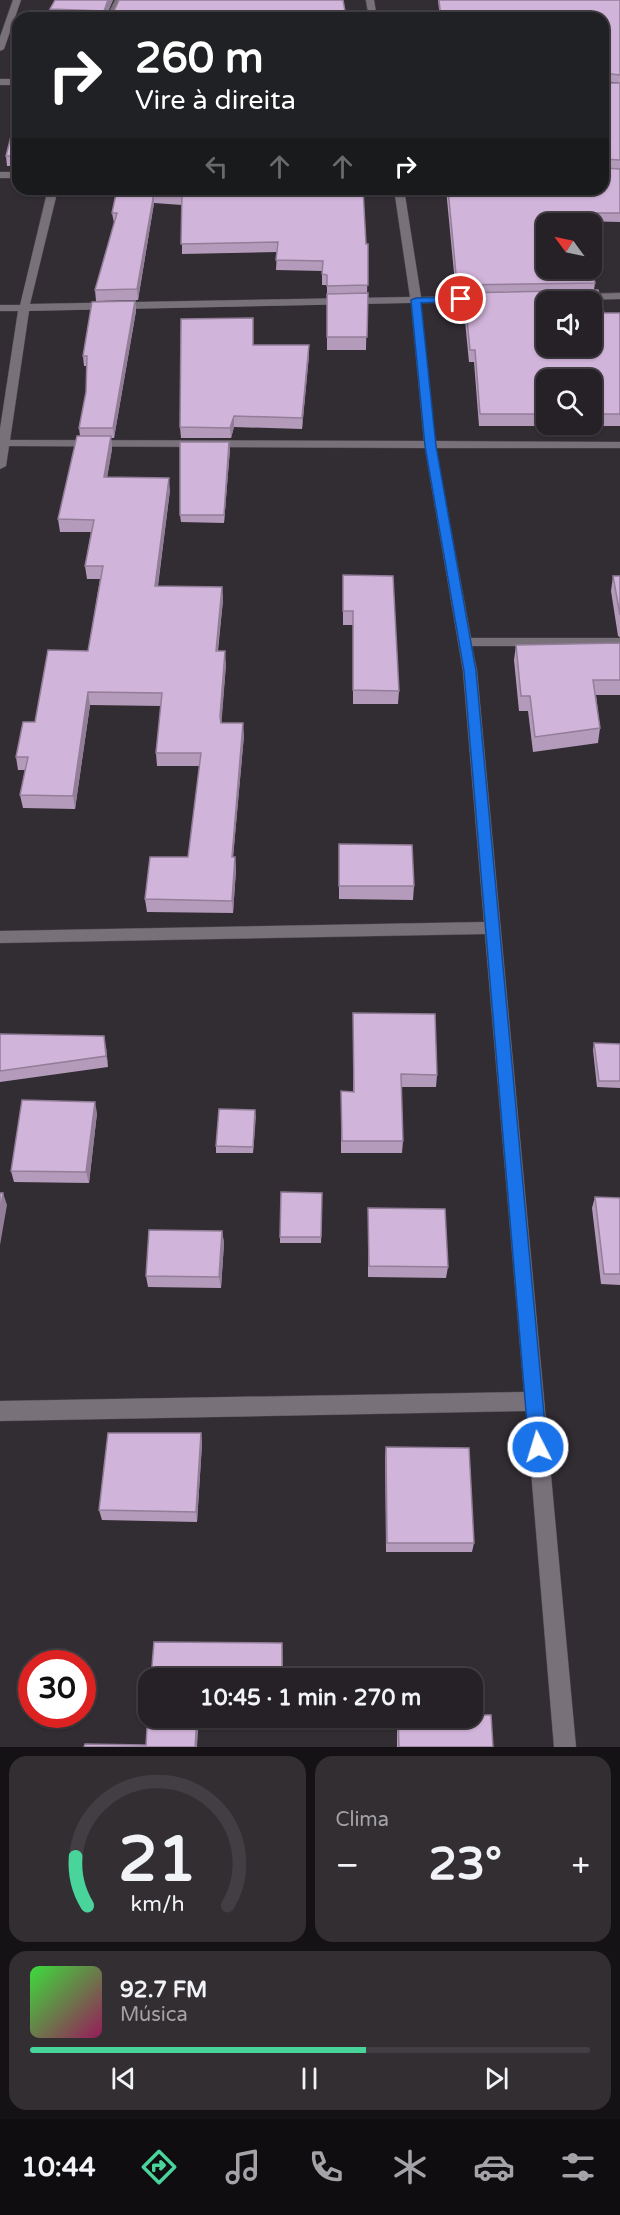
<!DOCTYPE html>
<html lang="pt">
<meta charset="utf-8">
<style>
body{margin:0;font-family:"Varela Round",sans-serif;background:#322e32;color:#f1f3f6;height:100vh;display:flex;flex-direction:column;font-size:22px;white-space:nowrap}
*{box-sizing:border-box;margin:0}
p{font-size:20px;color:#a4a3a7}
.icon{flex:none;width:33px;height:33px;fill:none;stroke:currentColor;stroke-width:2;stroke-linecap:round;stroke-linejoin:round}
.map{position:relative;height:1747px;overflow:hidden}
.drawer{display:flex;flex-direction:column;gap:9px;padding:9px;background:#151215;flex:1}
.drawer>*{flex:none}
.banner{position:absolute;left:12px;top:12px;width:597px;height:183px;border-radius:18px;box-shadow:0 2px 4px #0004,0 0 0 2px #423e43;background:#202124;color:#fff;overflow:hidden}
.needle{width:39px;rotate:303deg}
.buttons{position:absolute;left:536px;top:213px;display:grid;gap:12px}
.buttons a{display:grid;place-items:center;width:66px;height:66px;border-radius:12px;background:#262126;box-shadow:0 2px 4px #0004,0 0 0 2px #423e43;font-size:30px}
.speed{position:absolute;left:18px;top:1650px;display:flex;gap:12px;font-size:30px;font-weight:700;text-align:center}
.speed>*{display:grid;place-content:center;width:78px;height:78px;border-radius:50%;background:#262126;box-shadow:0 2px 4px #0004,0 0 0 2px #423e43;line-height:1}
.speed .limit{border:9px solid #d22;background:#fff;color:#111}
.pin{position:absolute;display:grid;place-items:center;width:51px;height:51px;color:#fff;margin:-26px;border:3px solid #fff;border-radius:50%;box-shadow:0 2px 6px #0007}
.me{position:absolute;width:66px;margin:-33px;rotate:355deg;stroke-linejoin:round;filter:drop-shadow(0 0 4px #0008)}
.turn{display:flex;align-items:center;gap:21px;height:126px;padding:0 24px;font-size:27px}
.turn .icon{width:78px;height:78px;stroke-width:2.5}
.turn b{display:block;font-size:42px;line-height:51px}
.lanes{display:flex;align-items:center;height:57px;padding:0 24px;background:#0003;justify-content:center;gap:30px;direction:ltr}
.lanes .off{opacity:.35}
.big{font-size:45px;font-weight:700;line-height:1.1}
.drawer .card{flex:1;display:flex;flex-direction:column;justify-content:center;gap:9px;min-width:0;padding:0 21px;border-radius:18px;background:#322e32}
.drawer .dial{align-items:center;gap:0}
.dial svg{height:156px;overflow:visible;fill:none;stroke:#423e43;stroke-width:7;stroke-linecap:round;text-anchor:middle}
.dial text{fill:#f1f3f6;stroke:none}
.song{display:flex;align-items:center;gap:18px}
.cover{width:72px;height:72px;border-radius:9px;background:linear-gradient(135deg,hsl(120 70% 55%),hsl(330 70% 35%))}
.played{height:6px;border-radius:3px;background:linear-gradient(90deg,#49d49c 60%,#423e43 60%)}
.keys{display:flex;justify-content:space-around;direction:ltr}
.heat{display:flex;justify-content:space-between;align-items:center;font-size:33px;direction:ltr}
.drawer .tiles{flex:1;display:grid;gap:9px;grid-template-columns:1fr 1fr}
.card:last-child{grid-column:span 2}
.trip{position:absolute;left:138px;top:1668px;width:345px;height:60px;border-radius:18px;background:#262126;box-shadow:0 2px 4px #0004,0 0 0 2px #423e43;font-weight:700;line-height:60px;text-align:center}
.menu{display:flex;height:96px;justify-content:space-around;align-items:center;background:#0f0d0f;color:#a4a3a7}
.menu .icon{width:42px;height:42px}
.menu .on{color:#49d49c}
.menu b{font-size:27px;color:#f1f3f6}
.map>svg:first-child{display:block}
</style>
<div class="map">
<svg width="620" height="1747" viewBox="0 0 620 1747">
<rect width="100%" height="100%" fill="#322c33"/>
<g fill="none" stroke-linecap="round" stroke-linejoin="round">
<g stroke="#4e494f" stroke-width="1">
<path id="minor" d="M13,0H21L4,49L0,51V37Z
M115,0H123L114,18H106Z
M366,0H374L377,18H369Z
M0,79H18V85H0Z
M0,172H18V178H0Z
M48,189H58L30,304L410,297L394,189H404L421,297L476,296L481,299L476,302L421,303L435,441L620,442V448H436L471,638H620V646H472L477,671L576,1747H554L526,1411L0,1421V1401L524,1392L485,934L0,943V931L484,922L463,671L425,448L9,446L6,466L0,469V429L18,311H0V305H20ZM411,303L424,441L10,440L29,311Z
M620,293V299L581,300L576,297L581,294Z"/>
</g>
<use href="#minor" fill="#78717a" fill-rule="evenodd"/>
</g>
<path fill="#b49bbb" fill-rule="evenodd" d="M55,0H113L105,18H51L50,9Z
M438,0H620V83L603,81V18H440Z
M114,11L346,17L349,18H114Z
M603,83H620V169L603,167Z
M18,109V166H7L6,156Z
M620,169V222L581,221L595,283L594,290L604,313H620V426H479L474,362H469L465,321H459L457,305L458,294H456L446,189H603ZM546,380H591V424H546Z
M117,189H363L366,244H368L366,350H327V285H322V271L276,270L277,252L182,254V205L154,203L138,300L96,301L95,290L114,223L112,213Z
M135,301L136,311L114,438H111L112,449L107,477L170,490L158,586L222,587L223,600L218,651L226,664L221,723L244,735L233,857H235L236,870L233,913L147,912L145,899L188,857L200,766H157L156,753L161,706L90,705L75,809L23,808L20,795L25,770H18L16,757L35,722L88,651L100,579H87L85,566L91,532H60L58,519L80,436L79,428L86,392L87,366H84L83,356Z
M254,345H309V355L302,429L234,427L231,438H181L180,427Z
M230,449L224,523L181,522L180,515Z
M343,575L399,691L398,704H353V625H343Z
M613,576H620V637L618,636L611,591Z
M620,643V695H596L600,728L598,743L533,752L528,711H519L514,660L516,645Z
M339,844L414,886L413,900L339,899Z
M353,1013L437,1075L436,1087H401L403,1141L402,1153H341V1104L353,1092Z
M0,1034L106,1047L108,1067L0,1082Z
M594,1043L620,1044V1088L597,1087L593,1050Z
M255,1110L253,1153H216V1146Z
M97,1113L89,1183L14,1182L11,1171Z
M322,1193L321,1243H280V1237Z
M595,1197L620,1198V1285L601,1284L592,1208Z
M368,1208L448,1267L446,1278L368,1277Z
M222,1231L224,1243L221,1288L148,1287L146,1276Z
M201,1433L202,1444L197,1522L102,1520L99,1510Z
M386,1447L474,1543L472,1552H386L385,1457Z
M282,1643L283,1678H151Z
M397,1718H472L493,1747H397Z"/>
<path fill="#927e99" d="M108,0H113L105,18H104V11Z
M154,193V203L138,300L137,289Z
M135,301L136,311L114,438L113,428Z
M309,345V355L302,429V418Z
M234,416V427L231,438L230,428Z
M111,436L112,449L105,490L104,477Z
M229,442L230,449L224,523V515Z
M169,478L170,490L156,599L155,586Z
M222,587L223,600L216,664V651Z
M225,651L226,664L221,730L220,717Z
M88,692L90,705L75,809L73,796Z
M243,723L244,735L232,870V857Z
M235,857L236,870L233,913L232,901Z
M104,1036L106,1047L108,1067L106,1056Z
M95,1102L97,1113L89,1183L86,1172Z
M255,1110L256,1117L253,1153V1147Z
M3,1193L7,1205L0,1245V1212Z
M222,1231L224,1243L221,1288L219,1277Z
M201,1433L202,1444L197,1522L196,1512Z
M197,1718H199L197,1747H195Z"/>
<path fill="#d1b4da" stroke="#927e99" stroke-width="1.5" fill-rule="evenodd" d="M55,0H108L104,11L50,9Z
M119,0H343L346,17H349V18H143L145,12L114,11Z
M439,0H620V75L604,73L603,80V18H441Z
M603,83H620V160L604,159L603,166Z
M18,109V156H6Z
M603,168L620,169V213H579L582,224H546V268H591V263L595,283L457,285L448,189H603Z
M117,189H363L366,244H368V285L327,286V275L322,274L323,261L276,260L278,242L181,244L182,195L154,193L137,289L95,290L117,213H112Z
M598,290L604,313H620V414H591V380H546V414H480L475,350H470L466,309H460L458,293ZM546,302H591V346H546Z
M368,293L367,337H327V294Z
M135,301L113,428H79L86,392L87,356H83L92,302Z
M253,318V345H309L302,418L234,416L230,428L180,427L181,319Z
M77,436H111L104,477L169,478L155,586L222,587L216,651H225L220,717L221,723H243L232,857H235L232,901L145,899L150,857H188L201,753H156L162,693L88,692L73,796L20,795L28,757H16L23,722H35L48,650L88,651L103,566H85L94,520L58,519Z
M180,442H229L224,515H180Z
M343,575L393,576L399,691L353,690V611H343Z
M613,576H620V615Z
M620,643V680H593L600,728L535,737L530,696H521L516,645Z
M339,844L412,845L414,886H339Z
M353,1013L435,1014L437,1075L401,1074L403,1141H342L341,1091L354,1092Z
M0,1034L104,1036L106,1056L0,1071Z
M594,1043L620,1044V1081H599Z
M22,1100L95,1102L86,1172L11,1171Z
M219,1109L255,1110L253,1147L216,1146Z
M281,1192L322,1193L321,1237H280Z
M0,1193H3L0,1212Z
M595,1197L620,1198V1274H604Z
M368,1208L445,1209L448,1267L369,1266Z
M149,1230L222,1231L219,1277L146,1276Z
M108,1433H201L196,1512L99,1510Z
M386,1447L469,1448L474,1543H387Z
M154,1642L282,1643V1671L200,1676V1678H151Z
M148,1712V1718H197L195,1747H84L85,1744L146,1745Z
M472,1715H491L493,1747H399L398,1718H472Z"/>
<path fill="#1a73e8" stroke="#114b97" stroke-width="1.5" d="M461,297H464V301L421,303L436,446L476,671L547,1447L545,1453L538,1456L532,1453L529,1447L464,671L425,446L411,300L416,298Z"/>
</svg>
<div class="buttons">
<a><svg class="needle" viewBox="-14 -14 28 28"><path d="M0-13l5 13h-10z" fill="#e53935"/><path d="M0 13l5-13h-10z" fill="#a4a3a7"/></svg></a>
<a><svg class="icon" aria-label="sound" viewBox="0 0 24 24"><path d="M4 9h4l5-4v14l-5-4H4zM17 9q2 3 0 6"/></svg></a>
<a><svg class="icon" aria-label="search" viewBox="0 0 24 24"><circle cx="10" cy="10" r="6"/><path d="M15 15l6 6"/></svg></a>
</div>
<div class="speed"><div class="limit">30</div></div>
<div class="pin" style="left:461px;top:299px;background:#d93025"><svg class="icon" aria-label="arrive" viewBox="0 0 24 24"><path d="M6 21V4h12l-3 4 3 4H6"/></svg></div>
<svg class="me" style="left:538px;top:1447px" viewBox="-20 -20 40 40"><circle r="17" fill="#1a73e8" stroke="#fff" stroke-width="3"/><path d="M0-11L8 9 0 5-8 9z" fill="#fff"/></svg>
<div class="trip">10:45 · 1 min · 270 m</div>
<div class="banner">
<div class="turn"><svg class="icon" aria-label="right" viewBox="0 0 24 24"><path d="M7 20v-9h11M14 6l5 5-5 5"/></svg><div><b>260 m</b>Vire à direita</div></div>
<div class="lanes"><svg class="icon off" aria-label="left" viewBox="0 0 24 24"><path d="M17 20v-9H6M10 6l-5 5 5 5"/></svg><svg class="icon off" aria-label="ahead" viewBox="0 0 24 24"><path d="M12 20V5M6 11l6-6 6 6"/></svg><svg class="icon off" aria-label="ahead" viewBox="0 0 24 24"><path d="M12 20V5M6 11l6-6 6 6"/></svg><svg class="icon" aria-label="right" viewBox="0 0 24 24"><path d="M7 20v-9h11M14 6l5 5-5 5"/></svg></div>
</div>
</div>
<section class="drawer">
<div class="tiles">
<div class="card dial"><svg viewBox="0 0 100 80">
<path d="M14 69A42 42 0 1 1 86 69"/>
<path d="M14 69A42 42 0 0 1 8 44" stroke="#49d49c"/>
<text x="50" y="56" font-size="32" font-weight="700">21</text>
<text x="50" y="72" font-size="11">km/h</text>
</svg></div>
<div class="card"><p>Clima</p>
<div class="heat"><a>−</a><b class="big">23°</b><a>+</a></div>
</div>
<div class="card">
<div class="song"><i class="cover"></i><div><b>92.7 FM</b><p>Música</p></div></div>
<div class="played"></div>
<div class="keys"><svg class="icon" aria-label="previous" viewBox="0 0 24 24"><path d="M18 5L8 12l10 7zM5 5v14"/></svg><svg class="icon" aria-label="pause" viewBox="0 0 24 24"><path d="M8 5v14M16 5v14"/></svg><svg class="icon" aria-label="next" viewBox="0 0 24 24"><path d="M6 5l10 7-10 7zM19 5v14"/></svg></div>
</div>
</div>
</section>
<nav class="menu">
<b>10:44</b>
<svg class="icon on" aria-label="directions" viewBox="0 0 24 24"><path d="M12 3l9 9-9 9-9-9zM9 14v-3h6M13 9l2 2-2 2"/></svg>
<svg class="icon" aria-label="music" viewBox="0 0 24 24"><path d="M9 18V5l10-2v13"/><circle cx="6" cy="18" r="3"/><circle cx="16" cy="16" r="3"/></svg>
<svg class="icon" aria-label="phone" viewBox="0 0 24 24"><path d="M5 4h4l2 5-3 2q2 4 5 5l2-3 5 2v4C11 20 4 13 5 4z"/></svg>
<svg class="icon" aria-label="climate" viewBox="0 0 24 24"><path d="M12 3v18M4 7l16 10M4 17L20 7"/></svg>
<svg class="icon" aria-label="car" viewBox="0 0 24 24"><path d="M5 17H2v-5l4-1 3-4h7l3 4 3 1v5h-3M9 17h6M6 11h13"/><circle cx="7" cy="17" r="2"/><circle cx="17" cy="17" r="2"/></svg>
<svg class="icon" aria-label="filters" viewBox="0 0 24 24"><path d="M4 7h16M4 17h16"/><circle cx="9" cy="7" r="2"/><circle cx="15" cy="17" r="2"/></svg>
</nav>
